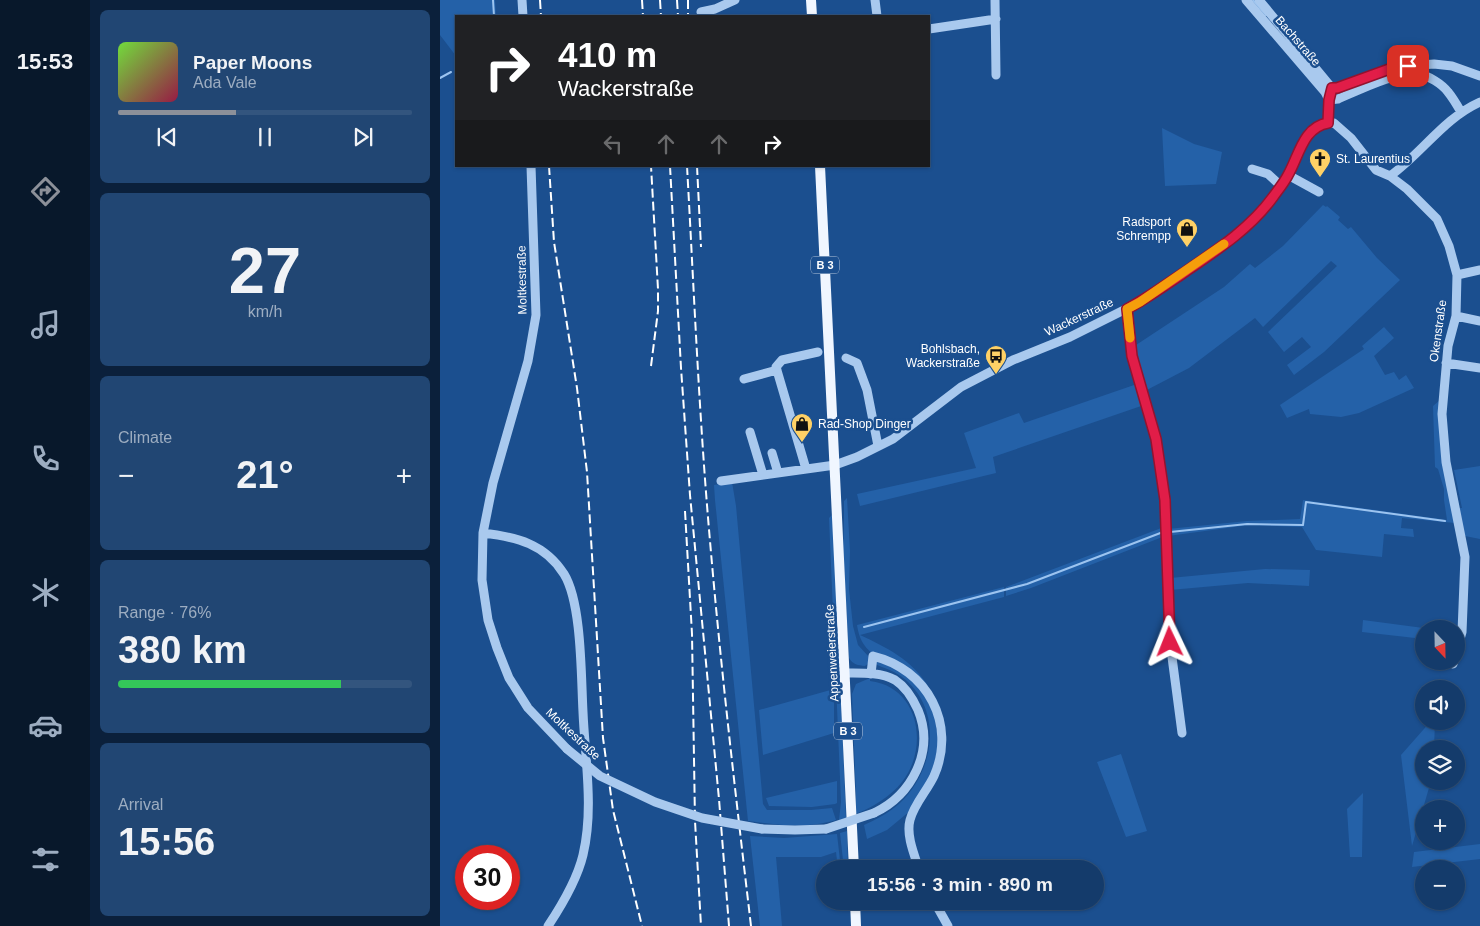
<!DOCTYPE html>
<meta charset="utf-8">
<style>
body{margin:0;font-family:Arial,sans-serif;background:#214673;color:#f1f3f6;height:100vh;display:flex;flex-direction:column;font-size:19px;white-space:nowrap}
*{box-sizing:border-box;margin:0}
p{font-size:16px;color:#9dadc1}
.icon{flex:none;width:28px;height:28px;fill:none;stroke:currentColor;stroke-width:2;stroke-linecap:round;stroke-linejoin:round}
.map{position:relative;flex:1;overflow:hidden}
.drawer{display:flex;flex-direction:column;gap:10px;padding:10px;background:#0b203b;width:350px}
.drawer>*{flex:none}
.top-card{position:absolute;left:15px;top:15px;width:475px;height:152px;border-radius:0px;box-shadow:0 1px 4px #0004,0 0 0 1px #33557e;background:#202124;color:#fff;overflow:hidden}
.needle{width:32px;rotate:158deg}
.buttons{position:absolute;left:975px;top:620px;display:grid;gap:10px}
.buttons a{display:grid;place-items:center;width:50px;height:50px;border-radius:50%;background:#143b6b;box-shadow:0 1px 4px #0004,0 0 0 1px #33557e;font-size:25px}
.speed{position:absolute;left:15px;top:845px;display:flex;gap:10px;font-size:25px;font-weight:700;text-align:center}
.speed>*{display:grid;place-content:center;width:65px;height:65px;border-radius:50%;background:#143b6b;box-shadow:0 1px 4px #0004,0 0 0 1px #33557e;line-height:1}
.speed .limit{border:8px solid #d22;background:#fff;color:#111}
.pin{position:absolute;display:grid;place-items:center;width:42px;height:42px;color:#fff;margin:-21px;border-radius:10px;box-shadow:0 2px 8px #0006}
.me{position:absolute;width:55px;margin:-28px;rotate:358deg;stroke-linejoin:round;filter:drop-shadow(0 0 4px #0008)}
.turn{display:flex;align-items:center;gap:18px;height:105px;padding:0 20px;font-size:22px}
.turn .icon{width:65px;height:65px;stroke-width:2.5}
.turn b{display:block;font-size:35px;line-height:42px}
.lanes{display:flex;align-items:center;height:48px;padding:0 20px;background:#0003;justify-content:center;gap:25px;direction:ltr}
.lanes .off{opacity:.35}
.big{font-size:38px;font-weight:700;line-height:1.1}
.drawer .widget{flex:1;display:flex;flex-direction:column;justify-content:center;gap:8px;min-width:0;padding:0 18px;border-radius:8px;background:#214673}
.drawer .dial{align-items:center;gap:0}
.dial b{font-size:65px;line-height:1}
.song{display:flex;align-items:center;gap:15px}
.cover{width:60px;height:60px;border-radius:8px;background:linear-gradient(135deg,hsl(100 70% 55%),hsl(340 70% 35%))}
.played{height:5px;border-radius:2px;background:linear-gradient(90deg,#8c9099 40%,#33557e 40%)}
.keys{display:flex;justify-content:space-around;direction:ltr}
.heat{display:flex;justify-content:space-between;align-items:center;font-size:28px;direction:ltr}
.charge{height:8px;border-radius:4px;background:linear-gradient(90deg,#34c759 76%,#33557e 0)}
.trip{position:absolute;left:376px;top:860px;width:288px;height:50px;border-radius:25px;background:#143b6b;box-shadow:0 1px 4px #0004,0 0 0 1px #33557e;font-weight:700;line-height:50px;text-align:center}
main{display:flex;flex:1;min-height:0}
.tab-bar{display:flex;flex-direction:column;width:90px;justify-content:space-around;align-items:center;background:#08182b;color:#9dadc1}
.tab-bar .icon{width:35px;height:35px}
.tab-bar .on{color:#8c9099}
.tab-bar b{font-size:22px;color:#f1f3f6}
.map>svg:first-child{display:block}
</style>
<main>
<nav class="tab-bar">
<b>15:53</b>
<svg class="icon on" aria-label="directions" viewBox="0 0 24 24"><path d="M12 3l9 9-9 9-9-9zM9 14v-3h6M13 9l2 2-2 2"/></svg>
<svg class="icon" aria-label="music" viewBox="0 0 24 24"><path d="M9 18V5l10-2v13"/><circle cx="6" cy="18" r="3"/><circle cx="16" cy="16" r="3"/></svg>
<svg class="icon" aria-label="phone" viewBox="0 0 24 24"><path d="M5 4h4l2 5-3 2q2 4 5 5l2-3 5 2v4C11 20 4 13 5 4z"/></svg>
<svg class="icon" aria-label="climate" viewBox="0 0 24 24"><path d="M12 3v18M4 7l16 10M4 17L20 7"/></svg>
<svg class="icon" aria-label="car" viewBox="0 0 24 24"><path d="M5 17H2v-5l4-1 3-4h7l3 4 3 1v5h-3M9 17h6M6 11h13"/><circle cx="7" cy="17" r="2"/><circle cx="17" cy="17" r="2"/></svg>
<svg class="icon" aria-label="filters" viewBox="0 0 24 24"><path d="M4 7h16M4 17h16"/><circle cx="9" cy="7" r="2"/><circle cx="15" cy="17" r="2"/></svg>
</nav>
<section class="drawer">
<div class="widget">
<div class="song"><i class="cover"></i><div><b>Paper Moons</b><p>Ada Vale</p></div></div>
<div class="played"></div>
<div class="keys"><svg class="icon" aria-label="previous" viewBox="0 0 24 24"><path d="M18 5L8 12l10 7zM5 5v14"/></svg><svg class="icon" aria-label="pause" viewBox="0 0 24 24"><path d="M8 5v14M16 5v14"/></svg><svg class="icon" aria-label="next" viewBox="0 0 24 24"><path d="M6 5l10 7-10 7zM19 5v14"/></svg></div>
</div>
<div class="widget dial"><b>27</b><p>km/h</p></div>
<div class="widget"><p>Climate</p>
<div class="heat"><a>−</a><b class="big">21°</b><a>+</a></div>
</div>
<div class="widget"><p>Range · 76%</p><b class="big">380 km</b><div class="charge"></div></div>
<div class="widget"><p>Arrival</p><b class="big">15:56</b></div>
</section>
<div class="map">
<svg width="1040" height="926" viewBox="0 0 1040 926">
<rect width="100%" height="100%" fill="#1b4f8f"/>
<path fill="#2461a8" d="M0,0H55L56,16H16V56L0,35Z
M722,128L754,144L782,152L776,184L725,186Z
M883,205L886,207L887,206L900,217L898,220L908,229L911,227L937,258L960,280L884,352L854,375L847,365L871,347L862,337L844,352L828,332L897,266L891,261L823,327L815,318L749,368L703,392L693,347L784,287L810,264L815,268L843,246Z
M944,327L954,338L934,356L945,375L954,372L959,380L966,375L974,388L919,413L901,417L870,414L869,409L847,418L840,405L924,349L922,346Z
M697,384L704,405L553,457L556,473L420,506L417,494L536,468L524,433L579,413L584,423Z
M1000,400L1015,523L962,518L961,528L973,529L974,537L944,534L942,557L876,550L862,527L809,525L728,536V529L807,521L860,519L863,500L1007,520L1004,500V489L998,469L995,467L993,406Z
M1040,466V539L1025,536L1018,508H1022L1014,470Z
M292,482L296,506L323,804L327,810H371L392,808L396,820C365,829 339,825 308,821L275,500L274,485Z
M407,498L410,551L409,589L413,626L418,645L429,657V663L425,666C418,665 413,665 409,658L403,549L404,528V501Z
M393,514L406,818L399,820L401,802L389,518Z
M724,527L725,536L591,588L566,596V587Z
M825,569L870,570L869,586L808,583L730,590V578Z
M564,587V597L420,635C446,647 472,660 488,686H486L433,654C423,646 419,638 417,625Z
M923,620L991,629H984V639L922,632Z
M435,661L460,670L481,688L493,708L499,743L491,776L470,811L447,830L427,839L424,825C437,819 449,813 460,803C495,770 504,709 462,677C454,671 444,668 435,664Z
M430,678V681C480,687 489,748 462,782C451,796 432,808 415,814L416,795L412,694L416,684Z
M394,689V733L323,755L319,710Z
M991,721H995L994,749H984V781H991L972,846L961,755Z
M681,754L707,831L686,837L657,762Z
M397,781V803L395,804L372,807L329,806L326,798Z
M923,793L922,857H910L907,809Z
M407,831L408,869H404L400,833Z
M397,834L401,869H398L396,852L381,857H336L342,926H320L310,836L344,838Z
M1040,844V859L972,867L974,852Z"/>
<g fill="none" stroke-linecap="round" stroke-linejoin="round">
<path stroke="#9cc4f0" stroke-width="2" d="M53,0L54,16
M813,0L826,15
M847,40L856,52
M0,78L11,72
M892,93L894,94L909,89
M730,532L807,524L863,525L866,502L1005,521
M424,627L587,584L723,532"/>
<path stroke="#a9c9ee" stroke-width="9" d="M82,0L83,16
M435,0L437,16
M555,0L556,75
M806,0L885,92L889,100
M819,0L892,88
M261,12L275,9L295,0
M489,29L556,19
M892,88H897L955,67L994,64L1012,66L1040,76
M889,100L898,99C917,91 959,70 979,74C989,76 1002,84 1008,92C1013,98 1017,105 1021,112
M888,123L890,96
M91,166L96,315L88,361L53,483L43,533L42,580L48,620L57,648L69,678L88,708L127,749
M812,169L828,174L841,186
M848,175L879,192
M950,176C982,153 1004,118 1040,102
M1017,275L1040,270
M687,309L692,356L716,439L725,500L730,642L742,733
M1016,316L1040,321
M406,358L417,363L427,390L438,446
M1006,363L1040,368
M304,379L337,370
M310,432L323,475
M332,453L338,473
M366,469L336,367L342,360L378,352
M281,481L395,465L417,457L453,439L521,387L573,360L630,337L700,302L756,264L806,227L824,209L838,190L848,175L864,141L874,128L881,124L894,123L911,138L936,170L950,176L967,189L997,219L1009,246L1017,275L1016,316L1008,346L1002,414L1006,462L1025,557L1022,632L1016,653
M43,533C77,537 105,544 124,574C142,603 141,677 143,712C145,759 154,809 143,855C137,880 122,905 108,926
M1013,664L1014,661
M405,673C421,673 441,672 455,680C466,687 473,699 478,710C495,751 472,795 434,813
M431,674L433,656C487,669 517,724 494,776C487,791 474,804 470,820C466,835 474,854 479,869
M322,829L355,830L386,829
M494,901L508,926"/>
<path stroke="#f0f6ff" stroke-width="10" d="M371,0L372,16
M380,166L414,869
M415,901L416,926"/>
<path stroke="#fff" stroke-width="2" stroke-dasharray="9 4" stroke-linecap="butt" d="M100,0L101,16
M202,0L203,16
M220,0L221,16
M237,0L238,16
M248,0V16
M109,166L114,242L137,388L147,472L163,738L173,810L202,926
M230,166L241,368L250,495L279,799L289,926
M247,166C254,291 259,416 270,541C281,670 296,798 311,926
M257,166L261,247
M211,366L218,311V289L211,166
M245,511L252,634L255,821L261,926"/>
<path stroke="#a9c9ee" stroke-width="9" d="M127,749L160,776L215,802L262,818L322,829
M386,829L434,813"/>
</g>
<g fill="none" stroke-linecap="round" stroke-linejoin="round">
<g stroke="#92132f" stroke-width="12">
<path id="route" d="M730,642L725,500L716,439L692,356L687,309C706,299 724,286 742,274C774,252 810,229 833,197C838,190 844,183 848,175C859,156 863,127 888,123L889,100L892,88H897L955,67L968,66"/>
</g>
<use href="#route" stroke="#e11d48" stroke-width="9"/>
<path stroke="#f59e0b" stroke-width="9" d="M690,338L687,309L700,302L784,244"/>
</g>
<defs>
<g id="church-pin" transform="scale(1.125)"><path d="M0 17L-7.5 6A9.5 9.5 0 1 1 7.5 6Z" fill="#ffd166" stroke="#1b4f8f"/><path d="M-1.2-6h2.4v3.5h3.3v2.4h-3.3V6h-2.4V-.1h-3.3v-2.4h3.3Z" fill="#111"/></g>
<g id="shop-pin" transform="scale(1.125)"><path d="M0 17L-7.5 6A9.5 9.5 0 1 1 7.5 6Z" fill="#ffd166" stroke="#1b4f8f"/><path d="M-5-2.5h2.3a2.7 3.5 0 0 1 5.4 0H5L5.5 6h-11ZM-1.5-2.5h3a1.5 2.3 0 0 0-3 0Z" fill="#111"/></g>
<g id="bus-pin" transform="scale(1.125)"><path d="M0 17L-7.5 6A9.5 9.5 0 1 1 7.5 6Z" fill="#ffd166" stroke="#1b4f8f"/><path d="M-5-6H5V4H4V6H2V4H-2V6H-4V4H-5ZM-3.5-4V0h7V-4ZM-3.5 1.2v1.5H-2V1.2ZM2 1.2v1.5H3.5V1.2Z" fill="#111"/></g>
</defs>
<g fill-rule="evenodd">
<use href="#church-pin" x="880" y="159"/>
<use href="#shop-pin" x="747" y="229"/>
<use href="#bus-pin" x="556" y="356"/>
<use href="#shop-pin" x="362" y="424"/>
</g>
<g text-anchor="middle" dominant-baseline="central" stroke-width="5" stroke-linejoin="round" paint-order="stroke">
<g fill="#1b4f8f" stroke="#bbcadd" stroke-width="1">
<rect x="371" y="256.5" width="28" height="17" rx="4"/>
<rect x="394" y="722.5" width="28" height="17" rx="4"/>
</g>
<g font-size="11" font-weight="bold" fill="#fff">
<text x="385" y="265">B 3</text>
<text x="408" y="731">B 3</text>
</g>
<g font-size="12" fill="#fff" stroke="#1b4f8f">
<text transform="translate(858 41) rotate(49)">Bachstraße</text>
<text transform="translate(82 280) rotate(-91)">Moltkestraße</text>
<text transform="translate(639 317) rotate(-25)">Wackerstraße</text>
<text transform="translate(998 331) rotate(-82)">Okenstraße</text>
<text transform="translate(392 653) rotate(-93)">Appenweierstraße</text>
<text transform="translate(133 734) rotate(43)">Moltkestraße</text>
</g>
<g font-size="12" fill="#fff" stroke="#1b4f8f" text-anchor="start">
<text x="896" y="159">St. Laurentius</text>
<text x="731" y="222" text-anchor="end">Radsport<tspan x="731" dy="14">Schrempp</tspan></text>
<text x="540" y="349" text-anchor="end">Bohlsbach,<tspan x="540" dy="14">Wackerstraße</tspan></text>
<text x="378" y="424">Rad-Shop Dinger</text>
</g>
</g>
</svg>
<div class="buttons">
<a><svg class="needle" viewBox="-14 -14 28 28"><path d="M0-13l5 13h-10z" fill="#e53935"/><path d="M0 13l5-13h-10z" fill="#9dadc1"/></svg></a>
<a><svg class="icon" aria-label="sound" viewBox="0 0 24 24"><path d="M4 9h4l5-4v14l-5-4H4zM17 9q2 3 0 6"/></svg></a>
<a><svg class="icon" aria-label="layers" viewBox="0 0 24 24"><path d="M12 4l9 5-9 5-9-5zM3 14l9 5 9-5"/></svg></a>
<a>+</a>
<a>−</a>
</div>
<div class="speed"><div class="limit">30</div></div>
<div class="pin" style="left:968px;top:66px;background:#d93025"><svg class="icon" aria-label="arrive" viewBox="0 0 24 24"><path d="M6 21V4h12l-3 4 3 4H6"/></svg></div>
<svg class="me" style="left:730px;top:642px" viewBox="-20 -20 40 40"><path d="M0-17L14 15 0 8-14 15z" fill="#e11d48" stroke="#fff" stroke-width="4"/></svg>
<div class="trip">15:56 · 3 min · 890 m</div>
<div class="top-card">
<div class="turn"><svg class="icon" aria-label="right" viewBox="0 0 24 24"><path d="M7 20v-9h11M14 6l5 5-5 5"/></svg><div><b>410 m</b>Wackerstraße</div></div>
<div class="lanes"><svg class="icon off" aria-label="left" viewBox="0 0 24 24"><path d="M17 20v-9H6M10 6l-5 5 5 5"/></svg><svg class="icon off" aria-label="ahead" viewBox="0 0 24 24"><path d="M12 20V5M6 11l6-6 6 6"/></svg><svg class="icon off" aria-label="ahead" viewBox="0 0 24 24"><path d="M12 20V5M6 11l6-6 6 6"/></svg><svg class="icon" aria-label="right" viewBox="0 0 24 24"><path d="M7 20v-9h11M14 6l5 5-5 5"/></svg></div>
</div>
</div>
</main>
